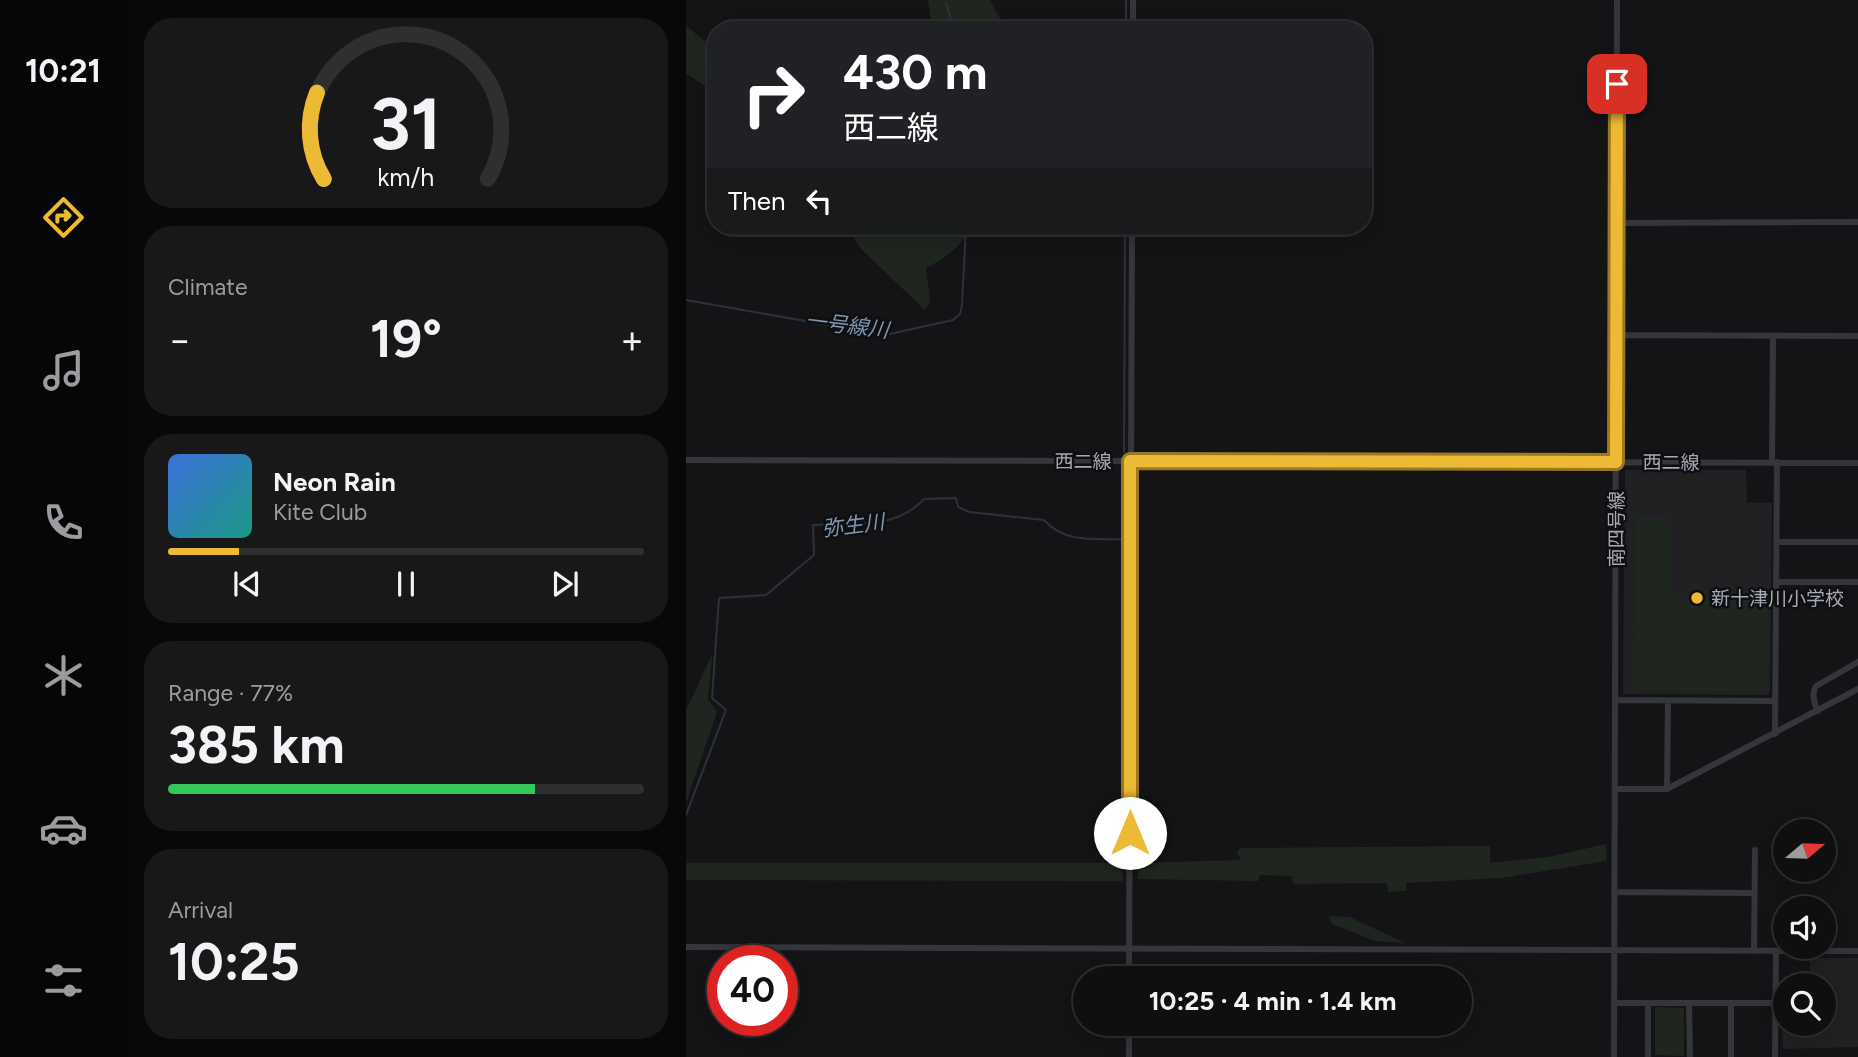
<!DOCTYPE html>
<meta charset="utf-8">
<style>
body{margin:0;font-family:Figtree,"Noto Sans JP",sans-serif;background:#181819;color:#f1f3f6;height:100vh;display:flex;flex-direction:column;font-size:26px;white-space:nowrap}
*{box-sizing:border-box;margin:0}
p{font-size:23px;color:#9b9c9f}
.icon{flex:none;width:38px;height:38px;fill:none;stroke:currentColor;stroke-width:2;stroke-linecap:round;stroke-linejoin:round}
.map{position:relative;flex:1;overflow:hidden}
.side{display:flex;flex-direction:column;gap:18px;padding:18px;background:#080809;width:560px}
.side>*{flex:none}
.hud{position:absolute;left:21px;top:21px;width:665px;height:214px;border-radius:28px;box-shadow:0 4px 18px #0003,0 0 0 2px #2f2f30;background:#202124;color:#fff;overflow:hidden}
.needle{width:46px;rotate:71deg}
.tools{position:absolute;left:1087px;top:819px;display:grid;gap:14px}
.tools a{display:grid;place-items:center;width:63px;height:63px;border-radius:50%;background:#0f0f10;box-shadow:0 4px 18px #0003,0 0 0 2px #2f2f30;font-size:35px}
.speed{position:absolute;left:21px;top:945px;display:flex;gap:14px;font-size:35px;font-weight:700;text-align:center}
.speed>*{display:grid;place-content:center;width:91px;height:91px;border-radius:50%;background:#0f0f10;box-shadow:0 4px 18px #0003,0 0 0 2px #2f2f30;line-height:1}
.speed .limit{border:10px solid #d22;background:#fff;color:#111}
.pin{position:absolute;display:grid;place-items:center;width:60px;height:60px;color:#fff;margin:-30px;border-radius:14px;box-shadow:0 4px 10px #0006}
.me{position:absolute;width:77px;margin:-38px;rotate:0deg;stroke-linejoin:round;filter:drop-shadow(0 0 5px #0008)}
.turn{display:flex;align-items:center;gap:24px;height:147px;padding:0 21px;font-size:32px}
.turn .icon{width:91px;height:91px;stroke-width:2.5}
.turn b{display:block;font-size:49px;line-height:60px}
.then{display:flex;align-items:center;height:66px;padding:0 21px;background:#0003;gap:14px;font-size:26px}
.big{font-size:52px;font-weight:700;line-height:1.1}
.side .tile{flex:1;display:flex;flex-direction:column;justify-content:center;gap:10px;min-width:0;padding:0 24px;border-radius:28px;background:#181819}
.side .dial{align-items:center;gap:0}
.dial svg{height:182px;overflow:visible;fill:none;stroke:#2f2f30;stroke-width:7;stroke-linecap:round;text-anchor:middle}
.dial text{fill:#f1f3f6;stroke:none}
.song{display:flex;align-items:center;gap:21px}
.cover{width:84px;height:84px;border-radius:10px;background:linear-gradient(135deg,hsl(220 70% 55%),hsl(170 70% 35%))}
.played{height:7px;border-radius:4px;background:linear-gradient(90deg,#edba35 15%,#2f2f30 15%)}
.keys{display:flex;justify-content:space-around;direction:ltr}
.heat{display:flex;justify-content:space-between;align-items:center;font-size:38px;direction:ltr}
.charge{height:10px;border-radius:5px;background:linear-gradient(90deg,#34c759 77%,#2f2f30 0)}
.trip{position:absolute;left:387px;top:966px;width:399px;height:70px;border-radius:35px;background:#0f0f10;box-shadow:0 4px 18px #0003,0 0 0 2px #2f2f30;font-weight:700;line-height:70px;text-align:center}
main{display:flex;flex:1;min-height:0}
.dock{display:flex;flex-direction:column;width:126px;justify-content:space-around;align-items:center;background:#060606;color:#9b9c9f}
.dock .icon{width:49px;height:49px}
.dock .selected{color:#edba35}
.dock b{font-size:32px;color:#f1f3f6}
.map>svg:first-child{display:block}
</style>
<main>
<nav class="dock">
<b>10:21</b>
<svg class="icon selected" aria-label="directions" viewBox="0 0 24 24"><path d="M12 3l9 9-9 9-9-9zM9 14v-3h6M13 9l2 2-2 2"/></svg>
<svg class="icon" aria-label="music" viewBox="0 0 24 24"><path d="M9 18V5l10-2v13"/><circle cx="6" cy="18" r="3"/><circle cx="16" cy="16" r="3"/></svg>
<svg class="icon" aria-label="phone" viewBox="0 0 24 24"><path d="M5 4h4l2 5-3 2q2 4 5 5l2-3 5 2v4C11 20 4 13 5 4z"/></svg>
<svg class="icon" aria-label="climate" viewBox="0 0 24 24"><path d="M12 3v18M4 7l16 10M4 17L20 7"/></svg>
<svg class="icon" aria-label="car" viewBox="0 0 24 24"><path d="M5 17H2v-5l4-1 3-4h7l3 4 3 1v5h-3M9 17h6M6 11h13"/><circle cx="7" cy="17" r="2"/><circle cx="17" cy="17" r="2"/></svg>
<svg class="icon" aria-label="filters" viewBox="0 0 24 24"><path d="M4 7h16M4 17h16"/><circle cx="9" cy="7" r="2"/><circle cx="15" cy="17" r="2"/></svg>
</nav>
<section class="side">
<div class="tile dial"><svg viewBox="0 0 100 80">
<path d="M14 69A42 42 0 1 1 86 69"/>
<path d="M14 69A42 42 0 0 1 11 31" stroke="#edba35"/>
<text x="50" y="56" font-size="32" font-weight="700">31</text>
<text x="50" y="72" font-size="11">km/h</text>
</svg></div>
<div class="tile"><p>Climate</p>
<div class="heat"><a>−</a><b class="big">19°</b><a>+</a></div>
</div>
<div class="tile">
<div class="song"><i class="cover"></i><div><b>Neon Rain</b><p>Kite Club</p></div></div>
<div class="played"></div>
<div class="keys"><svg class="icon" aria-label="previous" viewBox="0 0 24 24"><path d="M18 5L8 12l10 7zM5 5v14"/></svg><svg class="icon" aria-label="pause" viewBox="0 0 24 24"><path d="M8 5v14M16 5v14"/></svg><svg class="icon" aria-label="next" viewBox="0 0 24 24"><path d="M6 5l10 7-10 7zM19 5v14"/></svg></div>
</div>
<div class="tile"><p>Range · 77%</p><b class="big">385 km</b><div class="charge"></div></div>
<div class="tile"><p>Arrival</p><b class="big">10:25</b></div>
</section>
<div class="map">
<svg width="1172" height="1057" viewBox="0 0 1172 1057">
<rect width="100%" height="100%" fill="#141416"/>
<path fill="#212023" d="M939,470H1060L1061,503H1086L1084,693L1082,695L937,694Z
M1124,958H1172V1047L1097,1049L1095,1004H1099V1024H1138V985H1124Z"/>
<path fill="#1f2620" d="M242,0H304L320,30H247Z
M0,26L30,49V94L0,73Z
M161,226H282C280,246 257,259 240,268L244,301L239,310L174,248Z
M949,517H985V598L1083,601L1082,685L1076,691H947Z
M26,655L22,699L31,712L0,803V710Z
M920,844L921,860L914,862L815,878L720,883V891L702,892L701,883L607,884L606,876L574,875L572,881L452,879V863L555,860L551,853L554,848L804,846V863L863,857Z
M0,863H436L437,881L0,880Z
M643,916L664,917L719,943L689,941L646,924Z
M969,1007L998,1008V1056L969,1055Z"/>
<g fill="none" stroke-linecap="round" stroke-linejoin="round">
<path stroke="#2b323a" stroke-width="2" d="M260,3L268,30
M440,30V0
M0,300L199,335L267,320L274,314L276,305L280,226
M438,452L439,226
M0,815L40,710L26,698L33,598L80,595L128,555L127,525C166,523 210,530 238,499L270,498L272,507L283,512L358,520C378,543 409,539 437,539L438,468"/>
<path stroke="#35363b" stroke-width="6" d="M447,30V0
M931,223L1172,222
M931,335L1172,336
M0,460L1172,463
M1086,462L1087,336
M1092,542H1172
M1090,582H1172
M930,700L1089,701
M1132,711C1128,703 1125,694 1130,686L1172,662
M1089,734L1091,462
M929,789H981L1172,689
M981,789L982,701
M928,892L1068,893
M0,947L1172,951
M1068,951L1069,850
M443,978L446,226
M928,1003H1089
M962,1003V1057
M1003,1003L1004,1057
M1045,1003V1057
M443,1057V1024
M928,1057L931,0
M1089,1057L1090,951"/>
</g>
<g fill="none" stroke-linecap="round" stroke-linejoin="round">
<g stroke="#9a7922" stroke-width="18">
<path id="route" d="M444,833V461L930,462L931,84"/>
</g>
<use href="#route" stroke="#edba35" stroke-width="12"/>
</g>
<circle fill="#edba35" stroke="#0f0f11" stroke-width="2.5" cx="1011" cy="598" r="7"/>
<g text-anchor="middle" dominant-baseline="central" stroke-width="5" stroke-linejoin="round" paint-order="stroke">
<g font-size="19" fill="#a6aab6" stroke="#0f0f11">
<text x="397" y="461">西二線</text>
<text x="985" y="462">西二線</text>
<text transform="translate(930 529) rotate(-90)">南四号線</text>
</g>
<g font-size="19" fill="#a6aab6" stroke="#0f0f11" text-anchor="start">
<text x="1025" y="598">新十津川小学校</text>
</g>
<g font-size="21" font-style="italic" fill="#7e96b0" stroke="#0f0f11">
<text transform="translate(161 325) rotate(7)">一号線川</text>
<text transform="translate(167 525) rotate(-7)">弥生川</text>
</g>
</g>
</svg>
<div class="tools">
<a><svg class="needle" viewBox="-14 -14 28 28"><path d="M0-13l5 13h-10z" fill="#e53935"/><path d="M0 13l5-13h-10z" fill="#9b9c9f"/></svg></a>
<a><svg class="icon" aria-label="sound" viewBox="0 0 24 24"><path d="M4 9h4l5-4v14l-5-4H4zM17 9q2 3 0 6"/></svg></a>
<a><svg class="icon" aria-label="search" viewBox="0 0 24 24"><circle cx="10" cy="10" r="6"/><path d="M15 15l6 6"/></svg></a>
</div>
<div class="speed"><div class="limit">40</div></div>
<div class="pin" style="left:931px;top:84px;background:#d93025"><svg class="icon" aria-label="arrive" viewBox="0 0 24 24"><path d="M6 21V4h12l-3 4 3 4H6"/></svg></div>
<svg class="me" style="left:444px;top:833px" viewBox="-20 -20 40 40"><circle r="19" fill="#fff"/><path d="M0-13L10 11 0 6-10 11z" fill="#edba35"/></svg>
<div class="trip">10:25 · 4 min · 1.4 km</div>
<div class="hud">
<div class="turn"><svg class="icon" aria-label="right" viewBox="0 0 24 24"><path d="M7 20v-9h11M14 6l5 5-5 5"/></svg><div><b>430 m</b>西二線</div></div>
<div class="then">Then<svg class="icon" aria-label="left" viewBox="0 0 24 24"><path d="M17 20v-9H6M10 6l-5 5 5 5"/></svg></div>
</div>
</div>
</main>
